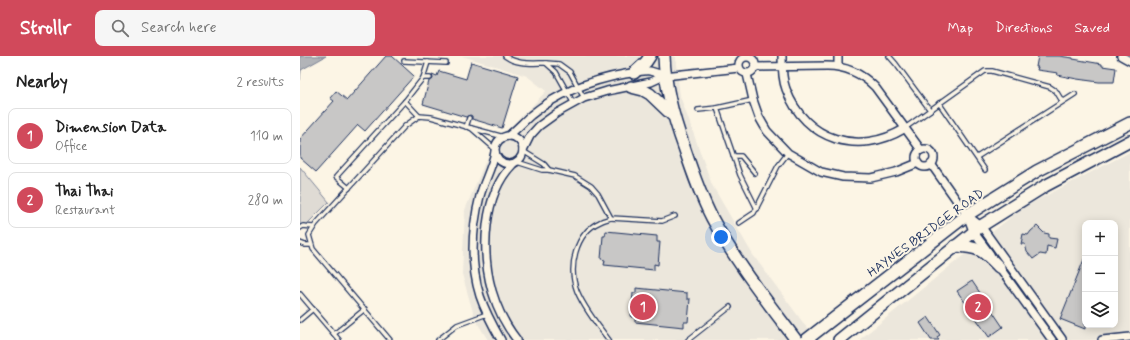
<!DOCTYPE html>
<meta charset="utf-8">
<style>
body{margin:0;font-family:Mynerve,sans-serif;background:#f6f6f6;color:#222}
.controls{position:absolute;right:12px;bottom:12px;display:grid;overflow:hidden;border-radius:8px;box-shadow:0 2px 10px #0003}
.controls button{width:36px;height:36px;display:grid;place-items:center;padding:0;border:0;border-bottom:1px solid #e0e0e0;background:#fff;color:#222;font:20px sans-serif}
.you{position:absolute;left:421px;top:181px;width:14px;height:14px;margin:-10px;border:3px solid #fff;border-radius:50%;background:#1a73e8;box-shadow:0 0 0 6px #1a73e833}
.badge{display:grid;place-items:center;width:26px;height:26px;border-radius:50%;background:#d1495b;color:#fff;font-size:13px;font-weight:700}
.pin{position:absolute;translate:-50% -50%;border:2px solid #fff;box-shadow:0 1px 4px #0006}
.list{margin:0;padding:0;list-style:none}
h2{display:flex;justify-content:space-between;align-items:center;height:52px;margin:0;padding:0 16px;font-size:17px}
h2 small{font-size:13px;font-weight:400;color:#767676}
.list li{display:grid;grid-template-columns:26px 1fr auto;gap:12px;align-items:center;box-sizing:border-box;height:56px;margin:0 8px 8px;padding:0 8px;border:1px solid #e0e0e0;border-radius:8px}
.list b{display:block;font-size:15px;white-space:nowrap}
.list p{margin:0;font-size:13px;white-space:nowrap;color:#767676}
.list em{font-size:13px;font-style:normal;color:#767676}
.icon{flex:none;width:22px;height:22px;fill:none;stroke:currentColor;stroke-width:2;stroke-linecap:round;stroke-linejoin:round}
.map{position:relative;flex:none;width:830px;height:284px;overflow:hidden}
header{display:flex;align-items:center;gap:24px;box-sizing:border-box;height:56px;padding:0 20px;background:#d1495b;color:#fff}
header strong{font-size:19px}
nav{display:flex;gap:22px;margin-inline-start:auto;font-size:14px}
.search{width:280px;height:36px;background:#f6f6f6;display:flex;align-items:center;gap:10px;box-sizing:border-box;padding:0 14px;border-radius:8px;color:#767676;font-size:15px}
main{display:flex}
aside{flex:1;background:#fff}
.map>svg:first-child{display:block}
.built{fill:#ece7dc;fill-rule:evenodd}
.green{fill:#dfdbd4;stroke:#7d8599}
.water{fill:#b2b4b8;stroke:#767f94}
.building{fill:#c8c7c6;stroke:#1b2f5e}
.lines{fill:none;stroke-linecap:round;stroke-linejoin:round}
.service-casing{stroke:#1b2f5e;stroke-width:6}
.minor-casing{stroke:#1b2f5e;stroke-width:10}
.secondary-casing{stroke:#1b2f5e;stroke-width:14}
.service{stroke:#fcf5e5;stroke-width:3.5}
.minor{stroke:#fcf5e5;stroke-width:7}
.secondary{stroke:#fcf5e5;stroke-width:11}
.labels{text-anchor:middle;stroke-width:4;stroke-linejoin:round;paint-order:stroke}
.street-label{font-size:13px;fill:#1b2f5e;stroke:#fcf5e5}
</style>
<header>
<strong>Strollr</strong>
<div class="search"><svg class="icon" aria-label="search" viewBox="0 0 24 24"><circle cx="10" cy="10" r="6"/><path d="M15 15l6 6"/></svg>Search here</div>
<nav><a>Map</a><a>Directions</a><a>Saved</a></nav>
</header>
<main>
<aside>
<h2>Nearby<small>2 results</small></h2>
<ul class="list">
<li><span class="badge">1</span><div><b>Dimension Data</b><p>Office</p></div><em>110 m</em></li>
<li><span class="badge">2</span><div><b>Thai Thai</b><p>Restaurant</p></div><em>280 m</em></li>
</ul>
</aside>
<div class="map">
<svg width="830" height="284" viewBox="0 0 830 284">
<rect width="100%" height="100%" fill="#fcf5e5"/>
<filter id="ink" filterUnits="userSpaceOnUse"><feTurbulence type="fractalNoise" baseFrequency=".025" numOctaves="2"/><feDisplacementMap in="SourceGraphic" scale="8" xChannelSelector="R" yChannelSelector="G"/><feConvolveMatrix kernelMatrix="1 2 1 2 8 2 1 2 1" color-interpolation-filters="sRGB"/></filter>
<g filter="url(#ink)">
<g class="built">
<path d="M 162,0 L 375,0 L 380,40 L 412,129 L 453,199 L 516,284 L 188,284 L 175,263 L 162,218 L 165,154 L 185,106 L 193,92 L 246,35 L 227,20 Z"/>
<path d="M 830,96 L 830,284 L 559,284 L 722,152 ZM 785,167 L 815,167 L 815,269 L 785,269 Z"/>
</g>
<path class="green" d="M 0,111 L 29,146 L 0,175 Z"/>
<path class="water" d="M 0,0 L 26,0 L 1,14 L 0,24 Z"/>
<g class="building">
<path d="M 86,0 L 92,0 L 114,20 L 65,75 L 58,69 L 16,116 L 0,102 L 0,83 L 34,45 L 30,42 L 36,35 L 47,44 Z"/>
<path d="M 738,0 L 759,0 L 773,2 L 773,3 L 802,8 L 802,10 L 816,12 L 814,26 L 799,26 L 777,23 L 757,19 L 758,17 L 737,14 L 738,11 L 736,11 Z"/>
<path d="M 171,6 L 218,20 L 202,72 L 172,63 L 172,60 L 170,59 L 166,61 L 123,48 L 129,25 L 133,23 L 132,18 L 137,20 L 139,15 L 166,23 Z"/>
<path d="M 737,170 L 744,177 L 749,178 L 749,182 L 757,183 L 755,192 L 747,190 L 746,199 L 740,198 L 733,203 L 727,196 L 725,188 L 721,188 L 723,178 L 728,179 L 731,175 Z"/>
<path d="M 306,175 L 357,180 L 357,186 L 360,186 L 358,209 L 354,208 L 354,214 L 304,209 L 305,204 L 301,203 L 303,180 L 305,180 Z"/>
<path d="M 785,201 L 785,273 L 760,263 Z"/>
<path d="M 672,225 L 703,271 L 689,281 L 657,235 Z"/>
<path d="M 336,232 L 387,237 L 387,243 L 390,243 L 388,266 L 384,266 L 384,271 L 335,266 L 335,261 L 331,261 L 333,237 L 336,237 Z"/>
<path d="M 628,261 L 640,279 L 637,281 L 639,284 L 631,284 L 620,267 Z"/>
</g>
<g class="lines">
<g class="service-casing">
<g id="service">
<path d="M 205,0 C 217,9 232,7 246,7"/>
<path d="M 448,0 L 448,1"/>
<path d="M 589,0 L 596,8 L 630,54"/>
<path d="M 104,5 L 146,7"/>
<path d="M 123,22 L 128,6"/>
<path d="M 105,45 L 119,60"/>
<path d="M 639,47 L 685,114"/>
<path d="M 274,48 L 256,16 L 246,7 L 259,8 L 270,16 L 284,42"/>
<path d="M 417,52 L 440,119 L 457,153"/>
<path d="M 398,54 L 417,52 L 453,44"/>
<path d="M 166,71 L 169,62"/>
<path d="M 605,72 L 685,15 L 692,15 L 750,31 L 756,35 L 762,45"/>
<path d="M 195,93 L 171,72 L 204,81"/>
<path d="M 223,95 L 244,108 L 249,114"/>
<path d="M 433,100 L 441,100 L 455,117"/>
<path d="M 677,101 L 775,38"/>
<path d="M 217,106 L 242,114 L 249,114 L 275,120 L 291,130 L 298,138 L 311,162 L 362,165 L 375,160"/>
<path d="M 49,132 L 36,121 L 105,45 L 123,22 L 130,22"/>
<path d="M 439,167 L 454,157 L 478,110 L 488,97"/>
<path d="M 0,172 L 3,170 L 13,171"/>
<path d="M 0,187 L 5,189 L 11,189"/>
<path d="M 0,238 L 39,284"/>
<path d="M 0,264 L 13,253"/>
<path d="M 34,278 L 65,253"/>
<path d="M 90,284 L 13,193 L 9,179 L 16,168 L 105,70 L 119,60 L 131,61 L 171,72"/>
<path d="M 138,284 L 157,269 L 187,258"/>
<path d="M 309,284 C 298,270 284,252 277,235 C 268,212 275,177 300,166 C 303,164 308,163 311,162"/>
<path d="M 388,284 L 430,251"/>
</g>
</g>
<g class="minor-casing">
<g id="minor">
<path d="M 482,0 C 482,11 482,23 486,33 C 505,85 559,100 604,73"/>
<path d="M 821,0 L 830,5"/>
<circle cx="447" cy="9" r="8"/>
<path d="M 538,10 L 538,0"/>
<path d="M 455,11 L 527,10 C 546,10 561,17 575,31 L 621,94"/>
<path d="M 447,18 L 453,44 L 459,61 L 467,75 L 488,97 L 521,116 L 543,121 L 571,122 L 596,116 L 618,107"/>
<path d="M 208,80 C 216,74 223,66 231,59 C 258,37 291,24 325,18 C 333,17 342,14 350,15 C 354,16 360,18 364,20"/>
<circle cx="209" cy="94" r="14"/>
<circle cx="625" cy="102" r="9"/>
<path d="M 223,94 L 230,80 L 239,70 L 257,57 L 284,42 L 307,35 L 351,26 L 364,20 L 439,12"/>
<path d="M 195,96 C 192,112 184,125 180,140 C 172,172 170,208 180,240 C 185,255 193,270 201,284"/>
<path d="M 213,108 C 183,138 181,196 192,235 C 197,252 206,270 217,284"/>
<path d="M 631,108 L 667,159 L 673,175 L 690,198"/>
<path d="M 668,160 L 681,170 L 762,283"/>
<path d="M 697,208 L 752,284"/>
<path d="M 802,284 L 830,281"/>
</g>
</g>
<g class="secondary-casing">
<g id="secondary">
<path d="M 364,0 C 365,32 373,61 384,91 C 392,115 400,139 412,162 C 435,205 466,244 496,284"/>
<path d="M 334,17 L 346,6 L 350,0"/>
<path d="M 331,31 L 343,34 L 350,38 L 372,59"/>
<path d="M 655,190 C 680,191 682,194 699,211"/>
<path d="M 506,284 L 667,159 L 737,115 L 830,67"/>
<path d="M 539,284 L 681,170 L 745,130 L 830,85"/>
</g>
</g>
<use href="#service" class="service"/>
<use href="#minor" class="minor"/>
<use href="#secondary" class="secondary"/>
</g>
</g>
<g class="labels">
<g class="street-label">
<text transform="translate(625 176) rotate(-36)" y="5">HAYNES BRIDGE ROAD</text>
</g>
</g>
</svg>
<div class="controls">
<button>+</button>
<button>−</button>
<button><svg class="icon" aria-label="layers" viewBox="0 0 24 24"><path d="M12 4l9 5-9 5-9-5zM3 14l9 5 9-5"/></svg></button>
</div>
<div class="you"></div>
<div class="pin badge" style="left:343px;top:251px">1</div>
<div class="pin badge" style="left:678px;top:251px">2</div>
</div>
</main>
